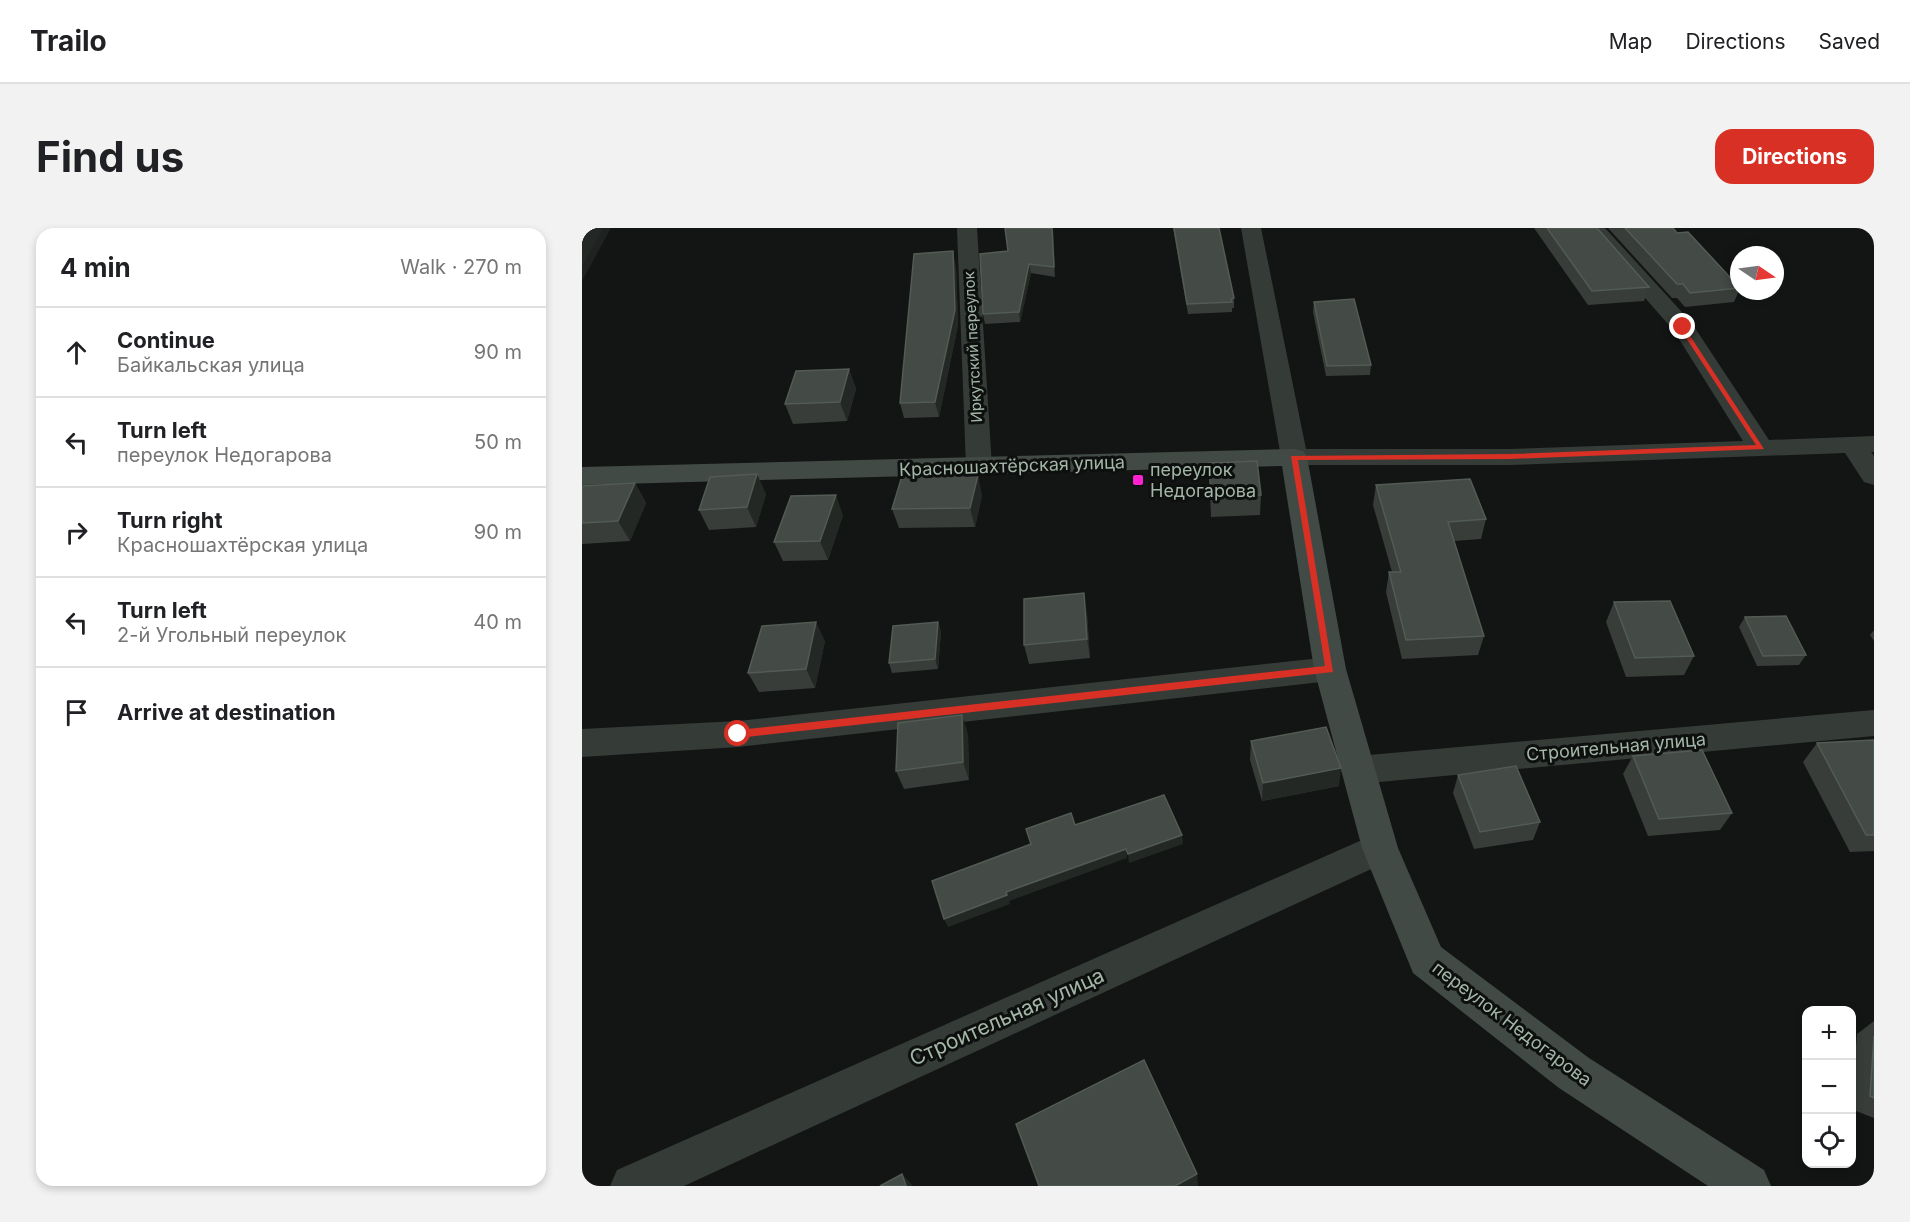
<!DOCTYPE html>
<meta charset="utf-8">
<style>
body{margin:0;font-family:Inter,sans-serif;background:#f2f2f2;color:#202124}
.controls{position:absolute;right:18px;bottom:18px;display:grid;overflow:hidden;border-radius:12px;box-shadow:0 3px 9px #0003}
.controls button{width:54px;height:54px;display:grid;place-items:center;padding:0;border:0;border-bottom:2px solid #e0e0e0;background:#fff;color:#202124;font:30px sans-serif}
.compass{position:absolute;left:1148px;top:18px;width:54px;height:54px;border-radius:50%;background:#fff;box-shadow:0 3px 9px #0003;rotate:103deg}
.stop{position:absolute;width:18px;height:18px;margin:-14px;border:4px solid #d93025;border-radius:50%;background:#fff}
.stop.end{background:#d93025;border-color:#fff;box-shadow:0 2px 6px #0008}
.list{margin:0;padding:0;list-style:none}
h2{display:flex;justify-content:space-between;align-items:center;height:78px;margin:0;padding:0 24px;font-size:26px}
h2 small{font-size:20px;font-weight:400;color:#757577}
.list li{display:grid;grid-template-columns:39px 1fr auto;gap:18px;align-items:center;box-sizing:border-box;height:90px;padding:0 24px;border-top:2px solid #e0e0e0}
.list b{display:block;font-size:22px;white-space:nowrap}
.list p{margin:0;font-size:20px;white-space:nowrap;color:#757577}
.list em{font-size:20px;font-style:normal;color:#757577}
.icon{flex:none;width:33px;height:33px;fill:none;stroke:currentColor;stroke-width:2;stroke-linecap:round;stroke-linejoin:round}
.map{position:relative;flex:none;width:1292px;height:958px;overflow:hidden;border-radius:18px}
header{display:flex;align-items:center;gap:36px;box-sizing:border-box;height:84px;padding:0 30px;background:#fff;border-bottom:2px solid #e0e0e0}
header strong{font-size:28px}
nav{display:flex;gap:33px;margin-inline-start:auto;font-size:21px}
.intro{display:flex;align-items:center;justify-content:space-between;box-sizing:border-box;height:144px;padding:0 36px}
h1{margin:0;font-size:42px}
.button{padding:15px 27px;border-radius:18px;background:#d93025;color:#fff;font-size:21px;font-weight:700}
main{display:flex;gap:36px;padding:0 36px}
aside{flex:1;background:#fff;border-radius:18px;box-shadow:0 3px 9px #0003}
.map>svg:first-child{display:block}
.built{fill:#1f2220}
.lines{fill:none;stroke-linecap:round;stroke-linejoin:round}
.street{fill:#353c38;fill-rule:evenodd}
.secondary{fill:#414a44;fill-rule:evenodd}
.wall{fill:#383d39}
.shaded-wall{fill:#242825}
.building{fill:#444a45;stroke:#525b54;stroke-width:1.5}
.route{fill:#d93025}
.poi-dot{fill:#ff20d1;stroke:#0e100f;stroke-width:2}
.labels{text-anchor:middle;stroke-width:6;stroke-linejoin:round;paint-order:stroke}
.far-street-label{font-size:15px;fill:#a3b6a7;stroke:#0e100f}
.street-label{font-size:18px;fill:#a3b6a7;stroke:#0e100f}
.poi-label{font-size:18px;fill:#a3b6a7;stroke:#0e100f;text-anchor:start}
.near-street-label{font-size:21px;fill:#a3b6a7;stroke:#0e100f}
</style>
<header>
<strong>Trailo</strong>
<nav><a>Map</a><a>Directions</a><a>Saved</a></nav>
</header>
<div class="intro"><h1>Find us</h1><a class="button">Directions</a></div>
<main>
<aside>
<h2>4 min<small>Walk · 270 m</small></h2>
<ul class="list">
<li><svg class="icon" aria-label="ahead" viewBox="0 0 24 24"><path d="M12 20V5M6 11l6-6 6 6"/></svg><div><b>Continue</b><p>Байкальская улица</p></div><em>90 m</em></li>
<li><svg class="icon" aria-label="left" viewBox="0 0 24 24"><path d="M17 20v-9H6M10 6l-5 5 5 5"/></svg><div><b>Turn left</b><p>переулок Недогарова</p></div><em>50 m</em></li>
<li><svg class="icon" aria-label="right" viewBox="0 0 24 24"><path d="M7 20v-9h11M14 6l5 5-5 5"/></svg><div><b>Turn right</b><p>Красношахтёрская улица</p></div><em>90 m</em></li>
<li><svg class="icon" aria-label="left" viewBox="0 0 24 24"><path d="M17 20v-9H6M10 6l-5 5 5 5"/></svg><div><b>Turn left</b><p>2-й Угольный переулок</p></div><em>40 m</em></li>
<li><svg class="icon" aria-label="arrive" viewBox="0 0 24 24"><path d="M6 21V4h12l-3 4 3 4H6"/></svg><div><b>Arrive at destination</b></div></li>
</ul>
</aside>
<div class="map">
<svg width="1292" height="958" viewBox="0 0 1292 958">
<rect width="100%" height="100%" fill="#131514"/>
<path class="built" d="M 0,0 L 29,0 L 0,53 Z"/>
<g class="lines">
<g class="street">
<path d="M 375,0 L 395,0 L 410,239 L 406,245 L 397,247 L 388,245 L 384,239 Z"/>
<path d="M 659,0 L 679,0 L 724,221 L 928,221 L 1161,213 L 1092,103 L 1002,0 L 1023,0 L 1109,94 L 1187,212 L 1292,208 L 1292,224 L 1289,224 L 1292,228 L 1292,257 L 1282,254 L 1263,225 L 928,237 L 712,237 L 703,235 L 699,229 Z"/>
<path d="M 748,429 L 759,432 L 764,441 L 759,450 L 748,453 L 156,519 L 0,529 L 0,501 L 156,493 Z"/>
<path d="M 1292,482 L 1292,508 L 776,556 L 764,552 L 759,542 L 764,532 L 776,528 Z"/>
<path d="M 798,604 L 811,609 L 816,620 L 811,631 L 102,958 L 28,958 L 35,942 Z"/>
</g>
<path class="secondary" d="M 712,221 L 721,223 L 725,229 L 764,441 L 816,620 L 859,719 L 1007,830 L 1182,942 L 1189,958 L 1126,958 L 977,860 L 831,745 L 780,620 L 732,441 L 700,238 L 0,257 L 0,239 Z"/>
</g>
<g class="wall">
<path d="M 423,0 L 471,0 L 473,49 L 449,45 L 438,94 L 403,96 L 401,86 L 426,23 Z"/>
<path d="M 591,0 L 637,0 L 652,70 L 652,80 L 650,80 L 650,84 L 606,86 Z"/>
<path d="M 952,0 L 1015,0 L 1067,59 L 1062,73 L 1006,77 Z"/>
<path d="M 1026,0 L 1091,0 L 1095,5 L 1157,59 L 1157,63 L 1152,74 L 1103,79 L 1095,70 L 1090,70 Z"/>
<path d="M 374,38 L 376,97 L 357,189 L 322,190 L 318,175 Z"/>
<path d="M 732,74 L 789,137 L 788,147 L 744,148 L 731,84 Z"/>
<path d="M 267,141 L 274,161 L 265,193 L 211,196 L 203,176 Z"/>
<path d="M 627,235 L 679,267 L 678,287 L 629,289 Z"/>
<path d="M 53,255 L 64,275 L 48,313 L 0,316 L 0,258 Z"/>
<path d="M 794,257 L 904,291 L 899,311 L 872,313 L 902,408 L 896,427 L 820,431 L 804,364 L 807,344 L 810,344 L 791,277 Z"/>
<path d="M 184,266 L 174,299 L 127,302 L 117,282 Z"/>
<path d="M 400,267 L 393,299 L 317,300 L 310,281 Z"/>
<path d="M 261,287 L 246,332 L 201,333 L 192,314 Z"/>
<path d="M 1032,374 L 1112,428 L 1102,447 L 1044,449 L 1024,394 Z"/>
<path d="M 505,385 L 508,430 L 447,436 L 442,417 Z"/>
<path d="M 1163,389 L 1224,427 L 1217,437 L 1175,438 L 1157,399 Z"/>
<path d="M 356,394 L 359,404 L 356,441 L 310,445 L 307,435 Z"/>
<path d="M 1292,402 L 1292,413 L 1288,407 Z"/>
<path d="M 243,413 L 233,460 L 177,464 L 166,445 Z"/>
<path d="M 386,506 L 387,552 L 322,561 L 314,543 Z"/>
<path d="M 1292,512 L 1292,623 L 1268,624 L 1221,534 L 1235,515 Z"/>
<path d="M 669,513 L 757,558 L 680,573 L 668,532 Z"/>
<path d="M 1051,528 L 1150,585 L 1138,602 L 1066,608 L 1041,546 Z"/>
<path d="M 876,547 L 958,594 L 951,612 L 892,621 L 871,565 Z"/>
<path d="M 1292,793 L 1292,890 L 1269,881 L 1275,806 Z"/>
</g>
<g class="shaded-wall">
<path d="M 0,0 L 18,0 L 20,2 L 0,39 Z"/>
<path d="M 470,0 L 471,0 L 473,49 L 472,39 Z"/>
<path d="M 371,23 L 374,38 L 376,97 L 357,189 L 353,174 Z"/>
<path d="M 447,36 L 449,45 L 438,94 L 437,84 Z"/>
<path d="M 267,141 L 274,161 L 265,193 L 258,174 Z"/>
<path d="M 175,246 L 184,266 L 174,299 L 165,279 Z"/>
<path d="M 396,247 L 400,267 L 393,299 L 388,280 Z"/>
<path d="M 53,255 L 64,275 L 48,313 L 36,293 Z"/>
<path d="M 254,267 L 261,287 L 246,332 L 238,313 Z"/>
<path d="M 502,365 L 505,385 L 508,430 L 505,411 Z"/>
<path d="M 234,394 L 243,413 L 233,460 L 224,441 Z"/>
<path d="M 356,394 L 359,404 L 356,441 L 353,431 Z"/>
<path d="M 380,487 L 386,506 L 387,552 L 381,534 Z"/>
<path d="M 759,540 L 757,558 L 680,573 L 681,555 Z"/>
<path d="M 600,607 L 601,616 L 547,635 L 546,626 Z"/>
<path d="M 544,621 L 545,630 L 427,673 L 428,676 L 366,699 L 362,691 L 424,664 Z"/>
<path d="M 320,946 L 331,958 L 324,958 Z"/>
<path d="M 615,946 L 616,958 L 593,958 Z"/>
</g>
<g class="building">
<path d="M 423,0 L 470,0 L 472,39 L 447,36 L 437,84 L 401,86 L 398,26 L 426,23 Z"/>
<path d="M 592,0 L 637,0 L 652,70 L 649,71 L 650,74 L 605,76 Z"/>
<path d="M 965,0 L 1015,0 L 1067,59 L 1010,63 Z"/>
<path d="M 1043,0 L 1091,0 L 1095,5 L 1106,4 L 1157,59 L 1157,60 L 1108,65 L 1101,56 L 1095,56 Z"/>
<path d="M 371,23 L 373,82 L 353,174 L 318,175 L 332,26 Z"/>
<path d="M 772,71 L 789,137 L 745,138 L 732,74 Z"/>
<path d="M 267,141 L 258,174 L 203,176 L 214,143 Z"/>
<path d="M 675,233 L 679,267 L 629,269 L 627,235 Z"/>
<path d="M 175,246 L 165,279 L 117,282 L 128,249 Z"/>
<path d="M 396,247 L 388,280 L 310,281 L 320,248 Z"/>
<path d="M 888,251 L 904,291 L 866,294 L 902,408 L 824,412 L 807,344 L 819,344 L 794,257 Z"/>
<path d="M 53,255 L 36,293 L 0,295 L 0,258 Z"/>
<path d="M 254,267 L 238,313 L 192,314 L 209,268 Z"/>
<path d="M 502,365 L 505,411 L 442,417 L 442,371 Z"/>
<path d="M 1088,373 L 1112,428 L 1053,430 L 1032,374 Z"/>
<path d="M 1204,388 L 1224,427 L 1181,428 L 1163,389 Z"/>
<path d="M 234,394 L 224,441 L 166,445 L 180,398 Z"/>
<path d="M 356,394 L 353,431 L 307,435 L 311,398 Z"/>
<path d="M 380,487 L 381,534 L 314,543 L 316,495 Z"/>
<path d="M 744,499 L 759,540 L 681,555 L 669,513 Z"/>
<path d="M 1292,512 L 1292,607 L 1284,607 L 1235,515 Z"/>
<path d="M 1120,522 L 1150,585 L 1077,591 L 1051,528 Z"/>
<path d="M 934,538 L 958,594 L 898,604 L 876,547 Z"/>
<path d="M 582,567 L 600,607 L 546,626 L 544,621 L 424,664 L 425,667 L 362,691 L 350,653 L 449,616 L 444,601 L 489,585 L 493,597 Z"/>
<path d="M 1292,808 L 1292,870 L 1288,868 Z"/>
<path d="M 562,832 L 615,946 L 593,958 L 457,958 L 434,896 Z"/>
<path d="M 320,946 L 324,958 L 298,958 Z"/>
</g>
<path class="route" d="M 1101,97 L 1182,221 L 928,231 L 716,232 L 751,444 L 156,510 L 151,506 L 156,502 L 743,438 L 709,228 L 928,226 L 1174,217 L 1097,99 Z"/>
<rect class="poi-dot" x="550" y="246" width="12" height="12" rx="3"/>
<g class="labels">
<g class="far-street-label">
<text transform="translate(391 119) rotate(-93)" y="5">Иркутский переулок</text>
</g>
<g class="street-label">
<text transform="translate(430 238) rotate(-2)" y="6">Красношахтёрская улица</text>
<text transform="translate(1034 519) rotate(-5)" y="6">Строительная улица</text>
<text transform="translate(930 796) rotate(37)" y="6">переулок Недогарова</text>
</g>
<g class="poi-label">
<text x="568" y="248">переулок<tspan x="568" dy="21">Недогарова</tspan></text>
</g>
<g class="near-street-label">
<text transform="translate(425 789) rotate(-24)" y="7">Строительная улица</text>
</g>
</g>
</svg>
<div class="controls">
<button>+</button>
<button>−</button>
<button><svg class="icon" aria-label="locate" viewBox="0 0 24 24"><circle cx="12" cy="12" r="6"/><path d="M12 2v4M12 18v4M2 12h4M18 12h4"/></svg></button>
</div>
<svg class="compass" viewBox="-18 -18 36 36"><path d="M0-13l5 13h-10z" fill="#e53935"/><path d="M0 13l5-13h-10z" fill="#757577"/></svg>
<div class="stop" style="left:156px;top:506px"></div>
<div class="stop end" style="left:1101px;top:99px"></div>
</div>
</main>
